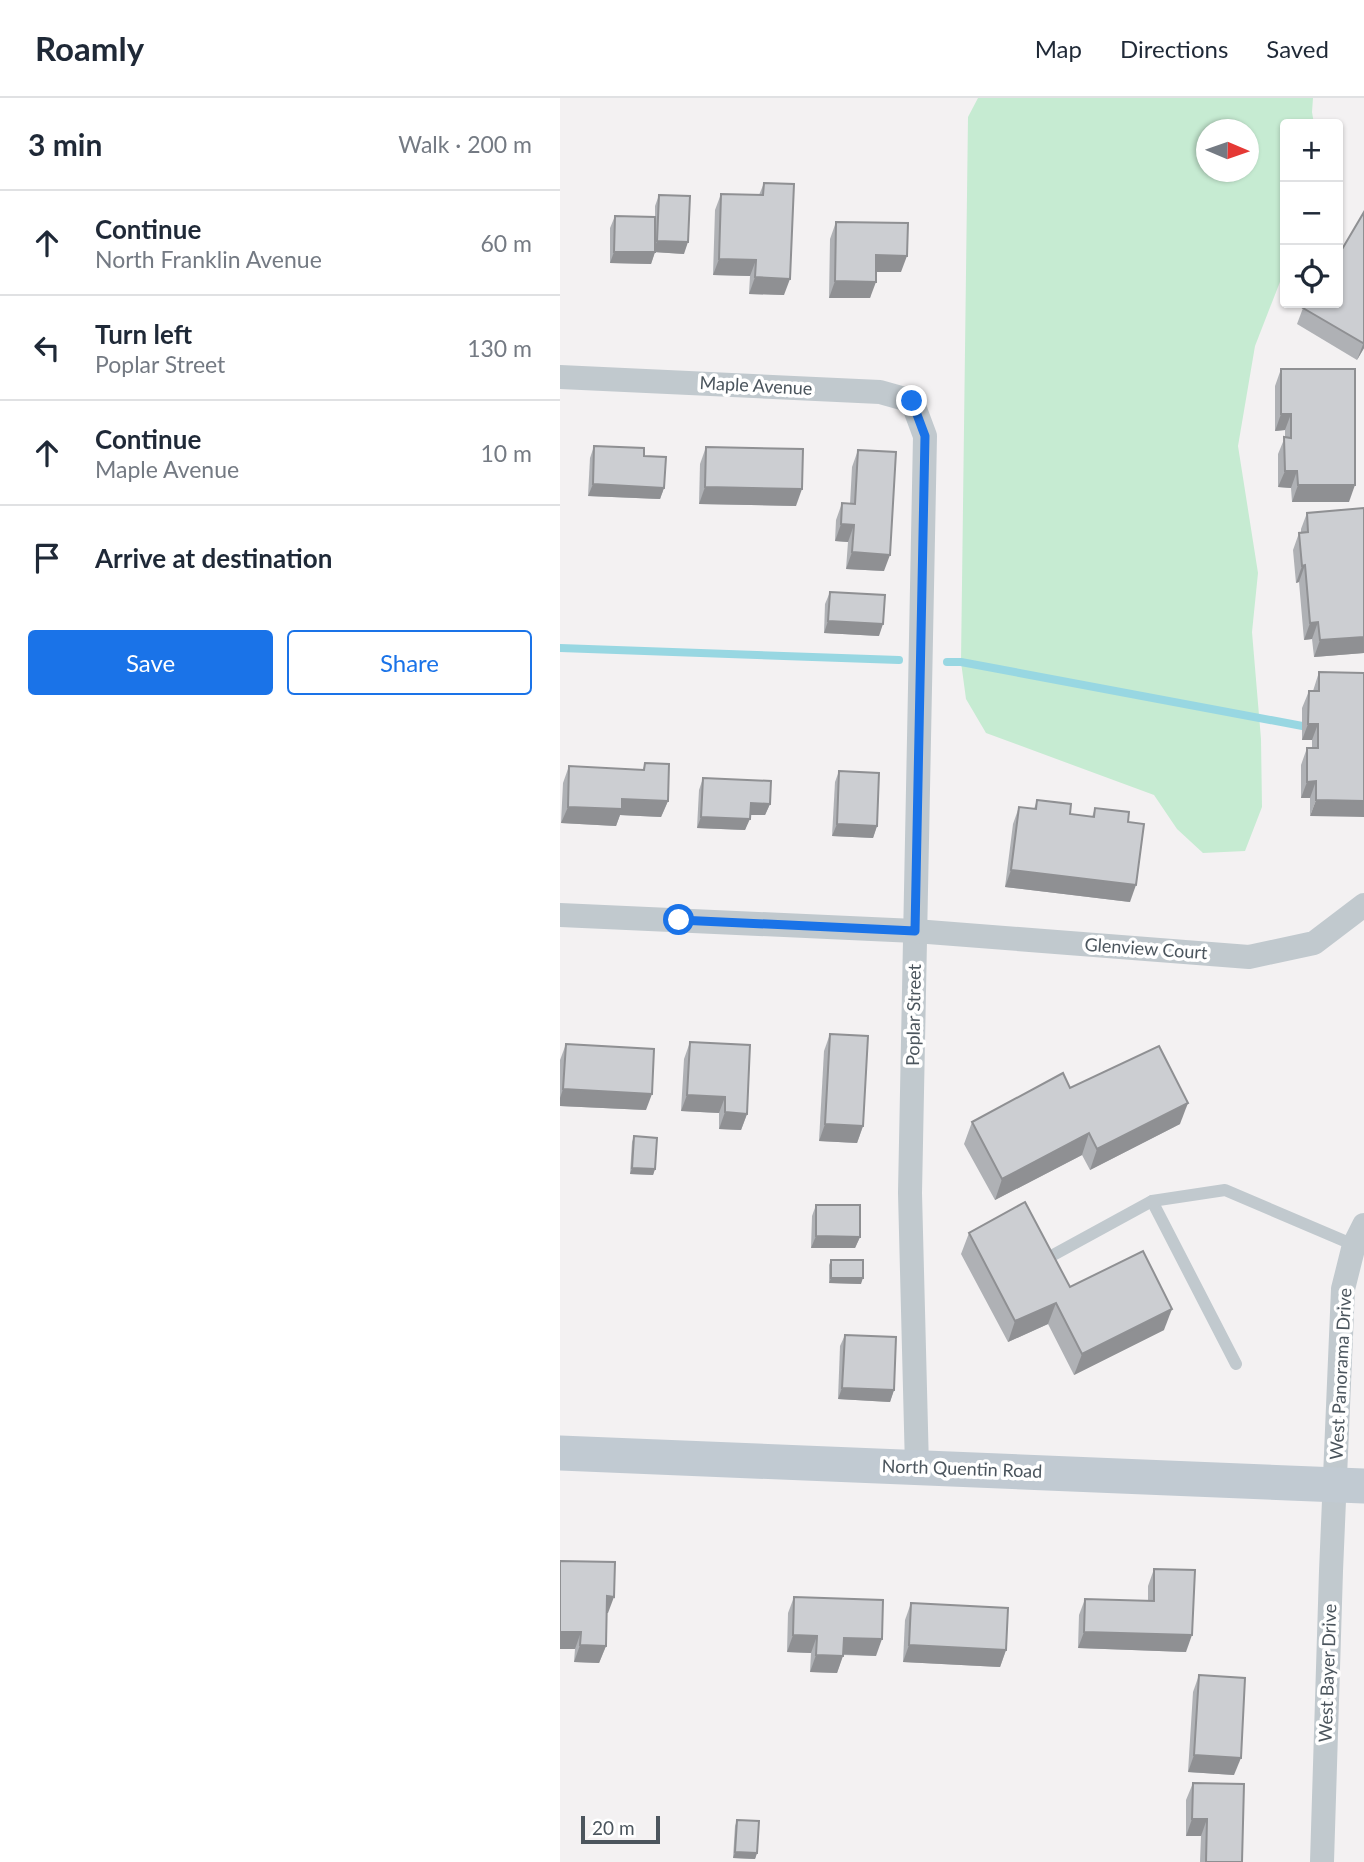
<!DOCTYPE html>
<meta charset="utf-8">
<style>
body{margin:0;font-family:Lato,sans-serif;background:#f6f6f7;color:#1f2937}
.controls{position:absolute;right:21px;top:21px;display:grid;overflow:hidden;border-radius:7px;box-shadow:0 2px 5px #0004}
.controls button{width:63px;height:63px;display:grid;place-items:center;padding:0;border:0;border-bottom:2px solid #e0e1e3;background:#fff;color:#1f2937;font:35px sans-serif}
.compass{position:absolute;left:636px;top:21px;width:63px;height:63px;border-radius:50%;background:#fff;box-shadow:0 2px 5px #0004;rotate:92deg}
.scale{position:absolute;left:21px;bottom:18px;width:79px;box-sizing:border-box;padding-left:7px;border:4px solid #4b555d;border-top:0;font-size:19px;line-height:24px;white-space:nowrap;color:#4b555d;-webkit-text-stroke:5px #fff;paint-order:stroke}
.stop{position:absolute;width:21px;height:21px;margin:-16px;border:5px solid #1a73e8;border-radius:50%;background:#fff}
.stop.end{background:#1a73e8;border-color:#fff;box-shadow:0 2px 7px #0008}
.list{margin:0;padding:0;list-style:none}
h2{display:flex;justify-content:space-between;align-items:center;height:91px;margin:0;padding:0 28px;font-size:30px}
h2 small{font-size:23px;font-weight:400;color:#747a83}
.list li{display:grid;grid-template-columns:46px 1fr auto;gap:21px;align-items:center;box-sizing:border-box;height:105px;padding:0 28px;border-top:2px solid #e0e1e3}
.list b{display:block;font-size:26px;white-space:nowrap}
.list p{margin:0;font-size:23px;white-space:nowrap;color:#747a83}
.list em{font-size:23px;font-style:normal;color:#747a83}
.actions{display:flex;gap:14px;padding:21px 28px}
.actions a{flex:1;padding:16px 0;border:2px solid #1a73e8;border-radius:7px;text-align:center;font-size:24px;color:#1a73e8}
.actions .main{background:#1a73e8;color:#fff}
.icon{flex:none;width:38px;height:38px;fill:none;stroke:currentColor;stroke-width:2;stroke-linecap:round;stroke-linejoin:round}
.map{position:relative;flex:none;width:804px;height:1764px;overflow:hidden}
header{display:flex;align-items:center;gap:42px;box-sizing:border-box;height:98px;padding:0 35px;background:#fff;border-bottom:2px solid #e0e1e3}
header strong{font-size:33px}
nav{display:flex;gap:38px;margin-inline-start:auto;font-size:24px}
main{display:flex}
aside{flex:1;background:#fff}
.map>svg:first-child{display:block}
.green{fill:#c6ebd2;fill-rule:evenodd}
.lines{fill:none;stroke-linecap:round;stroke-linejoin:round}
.stream{stroke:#98d7e2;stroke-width:8}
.lane{stroke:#c1c9ce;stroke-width:12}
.street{stroke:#c1c9ce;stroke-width:24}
.secondary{stroke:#c1cad2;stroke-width:35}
.wall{fill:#afb1b5}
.shaded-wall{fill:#8f9093}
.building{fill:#ccced2;stroke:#8f9093;stroke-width:2}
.route{stroke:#1a73e8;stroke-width:9}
.labels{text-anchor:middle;stroke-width:7;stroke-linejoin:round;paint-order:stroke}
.street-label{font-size:18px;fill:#4b555d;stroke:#fff}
</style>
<header>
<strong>Roamly</strong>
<nav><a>Map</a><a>Directions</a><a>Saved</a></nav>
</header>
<main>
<aside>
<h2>3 min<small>Walk · 200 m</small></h2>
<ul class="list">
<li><svg class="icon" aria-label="ahead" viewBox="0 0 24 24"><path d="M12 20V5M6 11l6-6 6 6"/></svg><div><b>Continue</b><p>North Franklin Avenue</p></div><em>60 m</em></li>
<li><svg class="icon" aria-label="left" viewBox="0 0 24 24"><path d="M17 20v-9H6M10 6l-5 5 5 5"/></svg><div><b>Turn left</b><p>Poplar Street</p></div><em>130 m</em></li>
<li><svg class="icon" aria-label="ahead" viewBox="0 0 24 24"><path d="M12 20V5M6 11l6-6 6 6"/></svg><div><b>Continue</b><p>Maple Avenue</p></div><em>10 m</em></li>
<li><svg class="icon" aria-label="arrive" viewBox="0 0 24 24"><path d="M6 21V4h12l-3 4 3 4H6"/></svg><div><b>Arrive at destination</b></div></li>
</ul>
<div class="actions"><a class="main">Save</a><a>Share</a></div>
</aside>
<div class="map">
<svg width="804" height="1764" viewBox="0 0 804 1764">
<rect width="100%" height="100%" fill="#f3f1f2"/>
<path class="green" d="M 418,0 L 753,0 L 752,14 L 754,26 L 725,26 L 725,171 L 695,248 L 678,348 L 698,475 L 692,534 L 701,641 L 702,709 L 685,753 L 643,755 L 617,731 L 594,697 L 426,635 L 406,601 L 401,564 L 408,19 ZM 646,32 L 688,32 L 688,74 L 646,74 Z"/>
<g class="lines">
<g class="stream">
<path d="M 0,550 L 339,562"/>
<path d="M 387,564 L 401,564 L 753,630"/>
</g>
<g class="lane">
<path d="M 592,1103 L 676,1266"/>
<path d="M 495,1156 L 592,1103 L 665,1092 L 794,1147"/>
</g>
<g class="street">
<path d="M 0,279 L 320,294 L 352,303 L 365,338 L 350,1095 L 357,1369"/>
<path d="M 0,817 L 355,833 L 689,859 L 754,845 L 804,807"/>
<path d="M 762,1764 L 771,1473 L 783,1191 L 794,1147 L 804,1127"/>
</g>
<path class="secondary" d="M 0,1355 L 804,1388"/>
</g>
<g class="wall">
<path d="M 204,85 L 224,197 L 189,196 L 190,178 L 153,177 L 155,112 L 161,96 L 199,97 Z"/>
<path d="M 99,97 L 124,156 L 95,154 L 91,166 L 50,165 L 50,130 L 55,118 L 95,119 L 95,108 Z"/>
<path d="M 804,114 L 804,250 L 797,262 L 737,226 L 743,210 L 778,205 Z"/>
<path d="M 276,124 L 341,174 L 316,174 L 310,200 L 269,200 L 270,141 Z"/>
<path d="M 721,271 L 789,404 L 732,404 L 731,390 L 718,389 L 718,356 L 725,339 L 725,332 L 715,333 L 715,288 Z"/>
<path d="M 34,348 L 84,358 L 104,390 L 100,401 L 28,398 L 30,360 Z"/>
<path d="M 146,349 L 236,408 L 139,406 L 140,366 Z"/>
<path d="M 298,352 L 324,473 L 286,471 L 288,444 L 275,443 L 276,422 L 282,405 L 290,406 L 292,369 Z"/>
<path d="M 747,415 L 804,555 L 754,559 L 752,541 L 744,542 L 739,484 L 736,485 L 733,452 L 739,435 L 741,435 L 741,431 Z"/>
<path d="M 270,494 L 319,538 L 264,535 L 265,506 Z"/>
<path d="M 759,574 L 804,575 L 750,718 L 750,700 L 741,700 L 741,667 L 747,650 L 752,650 L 752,642 L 742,642 L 742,610 L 749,593 L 753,593 Z"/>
<path d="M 85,665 L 108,703 L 101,719 L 60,717 L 56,728 L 1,725 L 3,685 L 9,668 L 83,672 Z"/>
<path d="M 279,673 L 317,728 L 313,740 L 272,738 L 275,684 Z"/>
<path d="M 143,680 L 210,706 L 205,717 L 190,717 L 185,732 L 137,730 L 139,692 Z"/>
<path d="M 477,702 L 510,716 L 532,719 L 535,710 L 568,724 L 570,804 L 445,789 L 453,726 L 459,709 L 474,711 Z"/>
<path d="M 270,936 L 303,1028 L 297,1045 L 259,1043 L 264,953 Z"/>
<path d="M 130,944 L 187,1016 L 181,1032 L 159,1031 L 159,1015 L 121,1013 L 124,961 Z"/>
<path d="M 6,946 L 86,1012 L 0,1008 L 0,962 Z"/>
<path d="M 510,990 L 620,1026 L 530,1072 L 522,1057 L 435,1102 L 404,1046 L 412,1024 Z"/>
<path d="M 74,1038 L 95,1071 L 93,1077 L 70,1076 L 72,1044 Z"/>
<path d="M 256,1107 L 300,1139 L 295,1150 L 251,1150 L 252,1118 Z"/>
<path d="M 409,1135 L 510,1189 L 604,1232 L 514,1277 L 488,1226 L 448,1244 L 401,1156 Z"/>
<path d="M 271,1162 L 301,1186 L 269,1185 L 269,1167 Z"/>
<path d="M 285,1237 L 334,1292 L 330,1304 L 278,1301 L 280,1248 Z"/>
<path d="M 0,1463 L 48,1515 L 46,1515 L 46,1548 L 39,1565 L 14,1564 L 15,1551 Z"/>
<path d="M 594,1471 L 626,1554 L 518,1550 L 519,1517 L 525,1501 L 588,1503 L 588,1488 Z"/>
<path d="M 234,1499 L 316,1558 L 283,1557 L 277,1575 L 250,1574 L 251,1555 L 227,1554 L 228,1515 Z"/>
<path d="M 351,1505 L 446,1552 L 440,1569 L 343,1564 L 345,1522 Z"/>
<path d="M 639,1577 L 674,1677 L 628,1674 L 633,1594 Z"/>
<path d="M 633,1685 L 682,1764 L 640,1764 L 641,1738 L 626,1738 L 626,1702 Z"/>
<path d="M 177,1722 L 197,1755 L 195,1761 L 173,1760 L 175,1728 Z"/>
</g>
<g class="shaded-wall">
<path d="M 97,143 L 128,144 L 124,156 L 93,154 Z"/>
<path d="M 54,154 L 95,154 L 91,166 L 50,165 Z"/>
<path d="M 316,157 L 347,158 L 341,174 L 310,174 Z"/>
<path d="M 159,161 L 196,162 L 190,178 L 153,177 Z"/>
<path d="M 195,179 L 230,181 L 224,197 L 189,196 Z"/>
<path d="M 275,183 L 316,184 L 310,200 L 269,200 Z"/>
<path d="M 804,244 L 804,250 L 797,262 Z"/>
<path d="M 721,316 L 731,316 L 725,332 L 715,333 Z"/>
<path d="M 725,373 L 737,373 L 731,390 L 718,389 Z"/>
<path d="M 33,386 L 104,390 L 100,401 L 28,398 Z"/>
<path d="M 738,387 L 795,387 L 789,404 L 732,404 Z"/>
<path d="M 145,389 L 242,391 L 236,408 L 139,406 Z"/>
<path d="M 281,426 L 294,427 L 288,444 L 275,443 Z"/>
<path d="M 292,454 L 330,457 L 324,473 L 286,471 Z"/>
<path d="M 745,467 L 739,484 L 736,485 L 742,468 Z"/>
<path d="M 268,523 L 323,526 L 319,538 L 264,535 Z"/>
<path d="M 758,524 L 752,541 L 744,542 L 750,525 Z"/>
<path d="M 804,539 L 804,555 L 754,559 L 760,542 Z"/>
<path d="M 748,626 L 758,626 L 752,642 L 742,642 Z"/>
<path d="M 756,683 L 750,700 L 741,700 L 747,684 Z"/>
<path d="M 62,701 L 108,703 L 101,719 L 60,717 L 56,728 L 1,725 L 8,709 Z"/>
<path d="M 756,702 L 804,703 L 804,719 L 750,718 Z"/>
<path d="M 191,705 L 210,706 L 205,717 L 186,717 Z"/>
<path d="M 141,719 L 190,721 L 185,732 L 137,730 Z"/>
<path d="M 277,726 L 317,728 L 313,740 L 272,738 Z"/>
<path d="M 451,772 L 576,787 L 570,804 L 445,789 Z"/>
<path d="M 3,991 L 92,996 L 86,1012 L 0,1008 L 0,1000 Z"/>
<path d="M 127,997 L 165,999 L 159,1015 L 121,1013 Z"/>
<path d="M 628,1005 L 620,1026 L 530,1072 L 537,1051 Z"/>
<path d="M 165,1014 L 187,1016 L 181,1032 L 159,1031 Z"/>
<path d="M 265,1026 L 303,1028 L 297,1045 L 259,1043 Z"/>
<path d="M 529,1035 L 522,1057 L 435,1102 L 442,1081 Z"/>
<path d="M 72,1070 L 95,1071 L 93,1077 L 70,1076 Z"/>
<path d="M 256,1138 L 300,1139 L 295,1150 L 251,1150 Z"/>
<path d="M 271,1180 L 303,1180 L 301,1186 L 269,1185 Z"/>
<path d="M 496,1205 L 488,1226 L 448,1244 L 455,1223 Z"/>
<path d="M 612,1211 L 604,1232 L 514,1277 L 522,1256 Z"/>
<path d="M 282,1290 L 334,1292 L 330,1304 L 278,1301 Z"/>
<path d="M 47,1498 L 54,1499 L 48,1515 L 41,1515 Z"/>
<path d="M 0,1534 L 21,1534 L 15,1551 L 0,1551 Z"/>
<path d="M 524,1534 L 632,1537 L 626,1554 L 518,1550 Z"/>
<path d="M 233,1537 L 257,1538 L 251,1555 L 227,1554 Z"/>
<path d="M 284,1540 L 322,1541 L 316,1558 L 278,1556 Z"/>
<path d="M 20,1547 L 46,1548 L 39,1565 L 14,1564 Z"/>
<path d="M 349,1547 L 446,1552 L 440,1569 L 343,1564 Z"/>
<path d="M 256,1557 L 283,1558 L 277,1575 L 250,1574 Z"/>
<path d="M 634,1657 L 681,1660 L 674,1677 L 628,1674 Z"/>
<path d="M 632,1721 L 647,1721 L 641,1738 L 626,1738 Z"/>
<path d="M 175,1754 L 197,1755 L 195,1761 L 173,1760 Z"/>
</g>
<g class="building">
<path d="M 204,85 L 234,86 L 230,181 L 195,179 L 196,162 L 159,161 L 161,96 L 203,97 Z"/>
<path d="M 99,97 L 130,98 L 128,144 L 97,143 Z"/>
<path d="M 804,114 L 804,244 L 803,245 L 743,210 L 746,205 L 778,205 L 778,158 Z"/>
<path d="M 55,118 L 95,119 L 95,154 L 54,154 Z"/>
<path d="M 276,124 L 348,125 L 347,158 L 316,157 L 316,184 L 275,183 Z"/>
<path d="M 721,271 L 795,271 L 795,387 L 738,387 L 737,373 L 725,373 L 724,339 L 731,340 L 731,316 L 721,316 Z"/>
<path d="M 34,348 L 84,350 L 84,358 L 106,359 L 104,390 L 33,386 Z"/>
<path d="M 146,349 L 243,351 L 242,391 L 145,389 Z"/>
<path d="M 298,352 L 336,354 L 330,457 L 292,454 L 294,427 L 281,426 L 282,405 L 295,406 Z"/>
<path d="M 804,410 L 804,539 L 760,542 L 758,524 L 750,525 L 745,467 L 742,468 L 739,435 L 748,434 L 747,415 Z"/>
<path d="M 270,494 L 325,497 L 323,526 L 268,523 Z"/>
<path d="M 759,574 L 804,575 L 804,703 L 756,702 L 756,683 L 747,684 L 747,650 L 758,650 L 758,626 L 748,626 L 749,593 L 759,593 Z"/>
<path d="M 85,665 L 109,666 L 108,703 L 62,701 L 62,711 L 8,709 L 9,668 L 84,672 Z"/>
<path d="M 279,673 L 319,675 L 317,728 L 277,726 Z"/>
<path d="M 143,680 L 211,683 L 210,706 L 191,705 L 190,721 L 141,719 Z"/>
<path d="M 477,702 L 511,706 L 510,716 L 534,719 L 535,710 L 569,714 L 568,724 L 584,726 L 576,787 L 451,772 L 459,709 L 476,711 Z"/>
<path d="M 270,936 L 308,938 L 303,1028 L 265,1026 Z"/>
<path d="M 130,944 L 190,947 L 187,1016 L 165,1014 L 165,999 L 127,997 Z"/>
<path d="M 6,946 L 94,951 L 92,996 L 3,991 Z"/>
<path d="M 599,948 L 628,1005 L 537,1051 L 529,1035 L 442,1081 L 412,1024 L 503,975 L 510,990 Z"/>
<path d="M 74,1038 L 97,1040 L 95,1071 L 72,1070 Z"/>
<path d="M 465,1104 L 510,1189 L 583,1153 L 612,1211 L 522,1256 L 496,1205 L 455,1223 L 409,1135 Z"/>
<path d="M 256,1107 L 300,1107 L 300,1139 L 256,1138 Z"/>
<rect x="271" y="1162" width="32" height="18"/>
<path d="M 285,1237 L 336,1239 L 334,1292 L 282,1290 Z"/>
<path d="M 0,1463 L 55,1464 L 54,1499 L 47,1498 L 46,1548 L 20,1547 L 21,1534 L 0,1534 Z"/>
<path d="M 594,1471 L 635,1472 L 632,1537 L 524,1534 L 525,1501 L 594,1503 Z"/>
<path d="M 234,1499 L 323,1502 L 322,1541 L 284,1540 L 283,1558 L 256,1557 L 257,1538 L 233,1537 Z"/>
<path d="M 351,1505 L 448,1510 L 446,1552 L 349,1547 Z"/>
<path d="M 639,1577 L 685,1580 L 681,1660 L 634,1657 Z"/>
<path d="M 633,1685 L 684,1686 L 682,1764 L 646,1764 L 647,1721 L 632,1721 Z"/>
<path d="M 177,1722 L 199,1723 L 197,1755 L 175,1754 Z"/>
</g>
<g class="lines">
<path class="route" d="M 119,822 L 355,833 L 365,338 L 352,303"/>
</g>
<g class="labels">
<g class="street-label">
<text transform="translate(196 288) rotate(3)" y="6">Maple Avenue</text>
<text transform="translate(586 851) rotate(4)" y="6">Glenview Court</text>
<text transform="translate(354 917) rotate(-89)" y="6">Poplar Street</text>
<text transform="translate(781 1276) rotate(-87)" y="6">West Panorama Drive</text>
<text transform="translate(402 1371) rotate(2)" y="6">North Quentin Road</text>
<text transform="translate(768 1575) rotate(-88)" y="6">West Bayer Drive</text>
</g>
</g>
</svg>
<div class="controls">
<button>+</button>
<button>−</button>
<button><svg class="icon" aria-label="locate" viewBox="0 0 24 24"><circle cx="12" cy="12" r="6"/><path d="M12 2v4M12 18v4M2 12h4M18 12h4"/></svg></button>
</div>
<svg class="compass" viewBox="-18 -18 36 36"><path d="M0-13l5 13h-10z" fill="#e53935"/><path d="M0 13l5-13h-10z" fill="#747a83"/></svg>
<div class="scale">20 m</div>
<div class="stop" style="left:119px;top:822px"></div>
<div class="stop end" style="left:352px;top:303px"></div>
</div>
</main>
